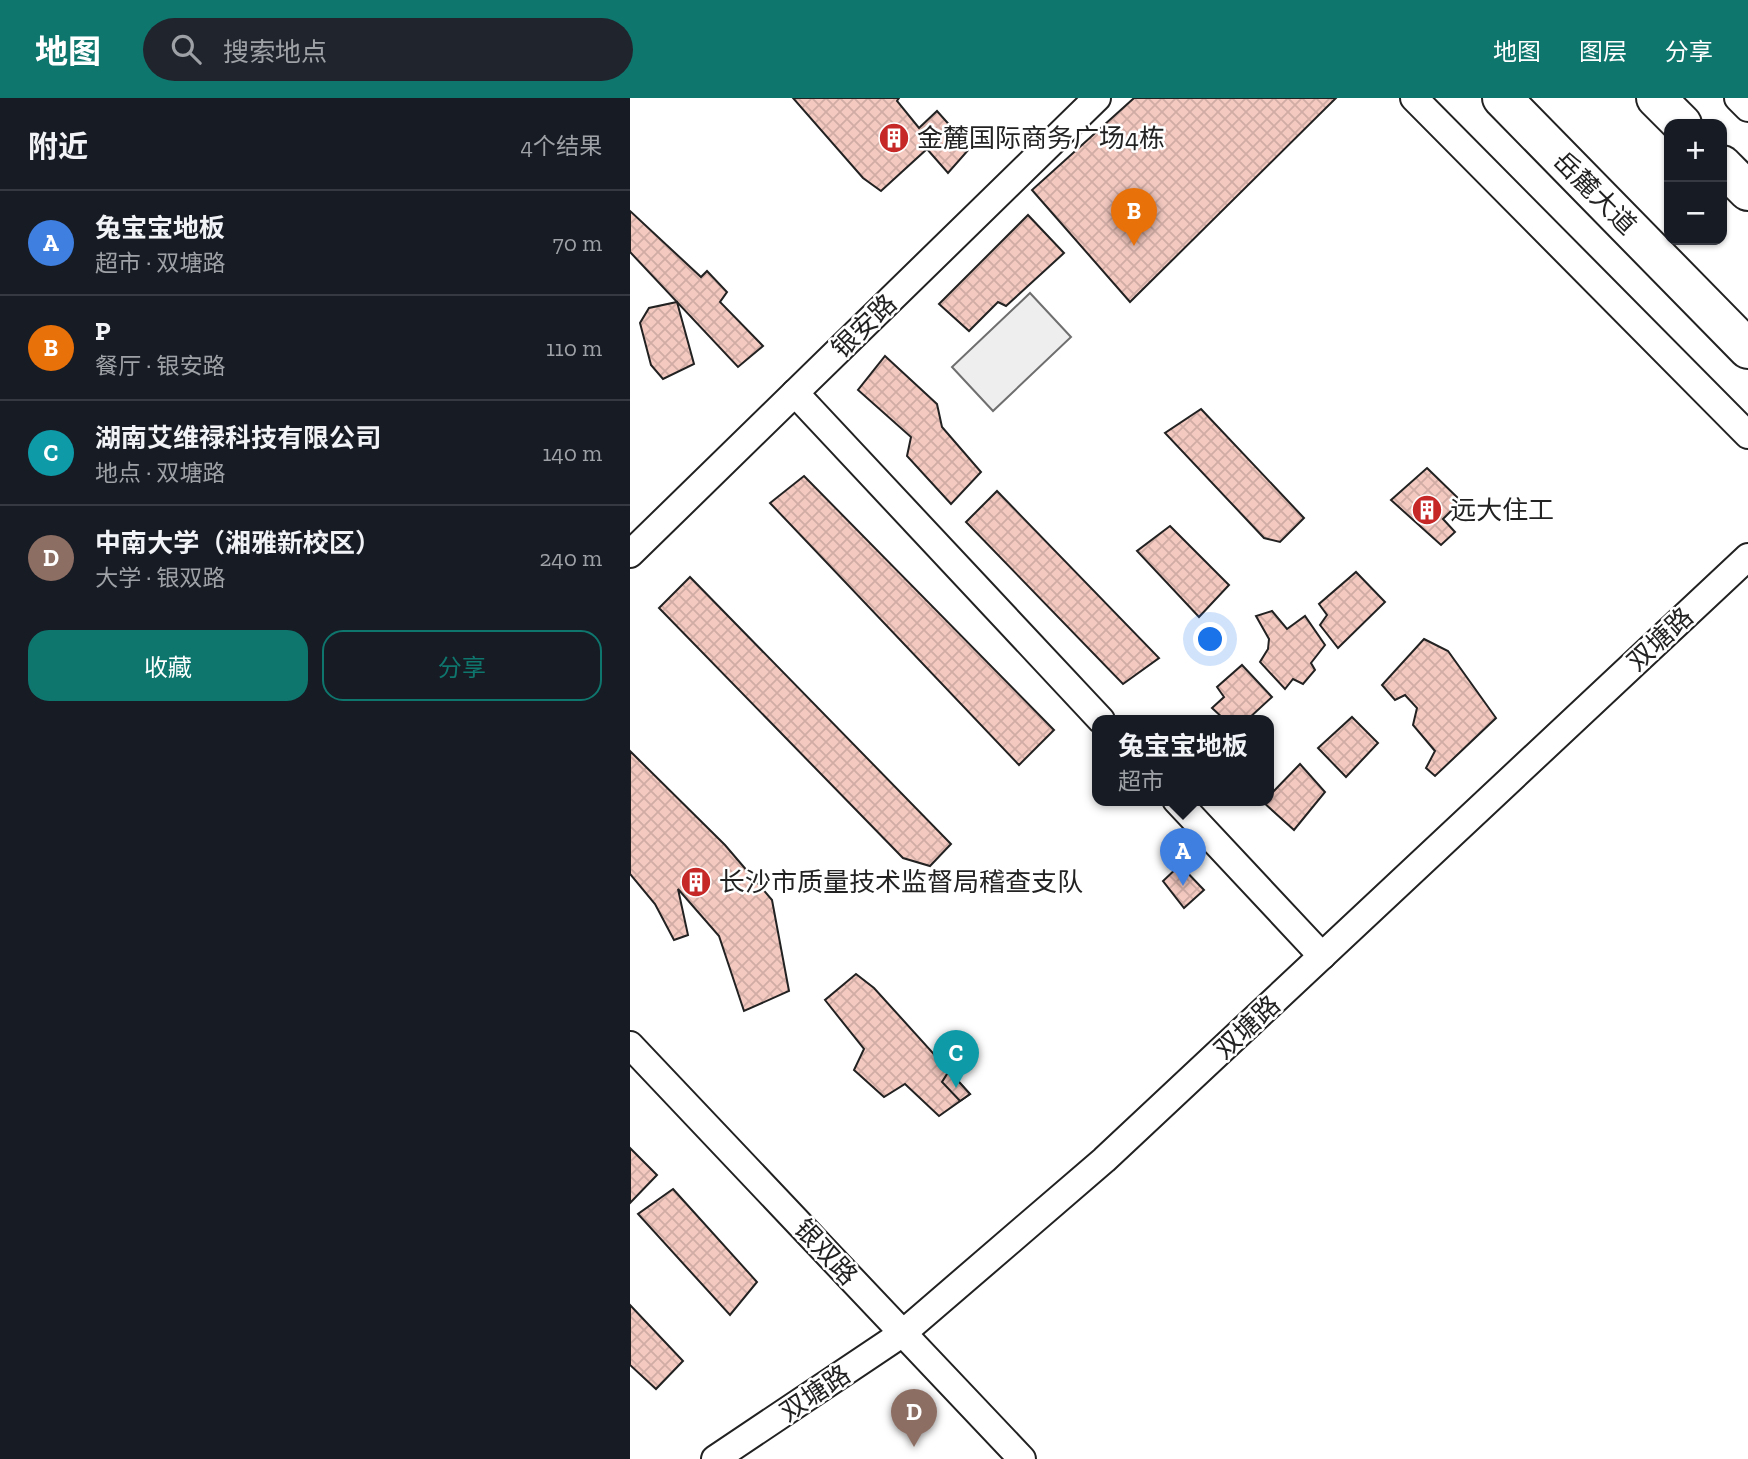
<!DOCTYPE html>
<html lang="zh">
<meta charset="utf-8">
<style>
body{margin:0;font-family:"Zilla Slab","Noto Sans SC",serif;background:#20242c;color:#f1f3f6}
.controls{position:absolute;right:21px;top:21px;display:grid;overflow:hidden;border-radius:14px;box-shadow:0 2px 5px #0004}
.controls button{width:63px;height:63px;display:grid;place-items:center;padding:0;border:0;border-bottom:2px solid #363941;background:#171b24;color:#f1f3f6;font:35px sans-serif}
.you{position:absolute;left:581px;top:542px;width:24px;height:24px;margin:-18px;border:5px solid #fff;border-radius:50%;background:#1a73e8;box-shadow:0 0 0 10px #1a73e833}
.badge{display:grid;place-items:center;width:46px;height:46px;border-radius:50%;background:#0f766e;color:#fff;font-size:23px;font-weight:700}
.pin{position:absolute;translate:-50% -58px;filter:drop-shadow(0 2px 4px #0008)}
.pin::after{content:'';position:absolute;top:37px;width:24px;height:21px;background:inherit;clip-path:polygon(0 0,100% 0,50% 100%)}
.popup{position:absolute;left:462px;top:617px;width:182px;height:91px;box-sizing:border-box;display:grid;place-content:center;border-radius:14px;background:#171b24;filter:drop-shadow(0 2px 5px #0005);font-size:23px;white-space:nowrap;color:#9ea1a6}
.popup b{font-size:26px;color:#f1f3f6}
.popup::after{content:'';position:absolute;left:50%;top:100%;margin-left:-14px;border:14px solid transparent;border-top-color:#171b24}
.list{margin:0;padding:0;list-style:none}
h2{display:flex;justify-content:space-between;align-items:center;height:91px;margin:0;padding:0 28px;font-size:30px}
h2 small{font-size:23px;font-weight:400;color:#9ea1a6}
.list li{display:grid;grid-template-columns:46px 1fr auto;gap:21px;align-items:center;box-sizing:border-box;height:105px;padding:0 28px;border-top:2px solid #363941}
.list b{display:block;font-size:26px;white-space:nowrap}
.list p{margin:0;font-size:23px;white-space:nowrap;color:#9ea1a6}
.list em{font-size:23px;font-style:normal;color:#9ea1a6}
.actions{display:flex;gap:14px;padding:21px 28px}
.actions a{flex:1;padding:16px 0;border:2px solid #0f766e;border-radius:21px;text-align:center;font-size:24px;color:#0f766e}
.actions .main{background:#0f766e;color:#fff}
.icon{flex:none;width:38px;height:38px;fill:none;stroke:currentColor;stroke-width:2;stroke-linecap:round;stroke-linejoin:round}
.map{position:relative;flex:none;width:1118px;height:1361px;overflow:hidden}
header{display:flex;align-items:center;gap:42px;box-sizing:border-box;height:98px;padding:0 35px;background:#0f766e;color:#fff}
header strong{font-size:33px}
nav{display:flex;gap:38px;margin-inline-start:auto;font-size:24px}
.search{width:490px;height:63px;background:#20242c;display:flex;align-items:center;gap:18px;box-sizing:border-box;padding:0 24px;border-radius:38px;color:#9ea1a6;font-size:26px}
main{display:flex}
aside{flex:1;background:#171b24}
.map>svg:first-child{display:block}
.grass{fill:#eee;stroke:#6f6f6f;stroke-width:2}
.building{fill:url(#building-cross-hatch);stroke:#222;stroke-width:2}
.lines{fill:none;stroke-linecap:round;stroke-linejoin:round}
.minor-casing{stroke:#222;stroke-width:30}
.highway-casing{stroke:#222;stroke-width:42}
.minor{stroke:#fff;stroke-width:26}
.highway{stroke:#fff;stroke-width:38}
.labels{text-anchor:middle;stroke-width:5;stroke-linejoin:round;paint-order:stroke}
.poi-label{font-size:26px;fill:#222;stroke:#fff;text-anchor:start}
.street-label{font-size:26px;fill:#222;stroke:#fff}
</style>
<header>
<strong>地图</strong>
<div class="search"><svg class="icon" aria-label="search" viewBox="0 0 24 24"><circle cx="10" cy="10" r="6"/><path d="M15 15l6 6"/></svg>搜索地点</div>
<nav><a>地图</a><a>图层</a><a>分享</a></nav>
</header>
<main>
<aside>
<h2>附近<small>4个结果</small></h2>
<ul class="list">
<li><span class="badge" style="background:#3f7fe0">A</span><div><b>兔宝宝地板</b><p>超市 · 双塘路</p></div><em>70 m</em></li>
<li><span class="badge" style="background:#e8710a">B</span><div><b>P</b><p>餐厅 · 银安路</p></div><em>110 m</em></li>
<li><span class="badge" style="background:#0f9aa8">C</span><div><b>湖南艾维禄科技有限公司</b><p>地点 · 双塘路</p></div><em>140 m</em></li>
<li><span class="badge" style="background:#8d6e63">D</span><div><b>中南大学（湘雅新校区）</b><p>大学 · 银双路</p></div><em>240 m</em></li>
</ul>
<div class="actions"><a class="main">收藏</a><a>分享</a></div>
</aside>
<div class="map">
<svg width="1118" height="1361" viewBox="0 0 1118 1361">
<defs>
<pattern id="building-cross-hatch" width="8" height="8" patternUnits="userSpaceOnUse" patternTransform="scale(1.75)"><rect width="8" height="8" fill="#f3c9c0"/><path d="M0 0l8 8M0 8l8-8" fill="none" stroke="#d0aca5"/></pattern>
</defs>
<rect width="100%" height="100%" fill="#fff"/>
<path class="grass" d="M 400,195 L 441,239 L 363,313 L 322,269 Z"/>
<g class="building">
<path d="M 163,0 L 269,0 L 267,3 L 289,30 L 307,13 L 340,50 L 318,75 L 297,51 L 251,93 L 233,80 Z"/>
<path d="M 504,0 L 706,0 L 500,204 L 402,92 Z"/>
<path d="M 0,113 L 71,179 L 77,173 L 97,194 L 90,204 L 133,248 L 108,269 L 0,154 Z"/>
<path d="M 398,117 L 434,155 L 376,208 L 368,204 L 339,233 L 309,206 Z"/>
<path d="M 47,204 L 64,266 L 33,281 L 21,267 L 10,225 L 19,210 Z"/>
<path d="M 255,258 L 307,306 L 312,329 L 351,374 L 321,406 L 277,358 L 281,339 L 228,292 Z"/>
<path d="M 571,311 L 674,420 L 650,444 L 634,440 L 535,335 Z"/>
<path d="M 797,370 L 831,403 L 813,421 L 825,434 L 811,447 L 761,402 Z"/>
<path d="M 174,378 L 424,632 L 389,667 L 140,405 Z"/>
<path d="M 367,393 L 529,560 L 493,586 L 336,424 Z"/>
<path d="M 540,428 L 599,487 L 569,519 L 507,453 Z"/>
<path d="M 726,474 L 755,504 L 708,550 L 690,527 L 697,517 L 689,506 Z"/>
<path d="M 60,479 L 321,746 L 300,768 L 273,760 L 29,510 Z"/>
<path d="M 642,513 L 657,531 L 675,518 L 695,547 L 681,565 L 685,572 L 673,586 L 663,581 L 655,591 L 630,564 L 638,551 L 639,541 L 626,518 Z"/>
<path d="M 794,541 L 818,553 L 866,620 L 805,678 L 796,670 L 805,653 L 783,627 L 787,610 L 775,597 L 765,602 L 752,587 Z"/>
<path d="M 612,567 L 642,599 L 617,622 L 595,622 L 582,610 L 594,599 L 587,589 Z"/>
<path d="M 722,619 L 748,645 L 716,679 L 688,650 Z"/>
<path d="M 0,653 L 95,747 L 142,802 L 159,893 L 114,913 L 89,838 L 48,791 L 58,837 L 44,842 L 25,806 L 0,776 Z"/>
<path d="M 670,666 L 695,694 L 664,732 L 633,704 L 639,702 L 639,698 Z"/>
<path d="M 550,767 L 574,792 L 554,810 L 533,783 Z"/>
<path d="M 226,876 L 244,890 L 340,996 L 309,1018 L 275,986 L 254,999 L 224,972 L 234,951 L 195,902 Z"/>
<path d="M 319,973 L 340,996 L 330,1003 L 312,984 Z"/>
<path d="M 0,1050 L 27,1077 L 0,1105 Z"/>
<path d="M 43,1091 L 127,1184 L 100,1217 L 8,1116 Z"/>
<path d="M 0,1207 L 53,1263 L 26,1291 L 0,1267 Z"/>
</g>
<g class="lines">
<g class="minor-casing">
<g id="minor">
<path d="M 784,0 L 1118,337"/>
<path d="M 1108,0 L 1118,10"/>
<path d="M 165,295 L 471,622"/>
<path d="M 0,456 L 467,0"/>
<path d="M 546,702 L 692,858"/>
<path d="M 0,947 L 392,1361"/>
<path d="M 85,1361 L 273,1235 L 474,1062 L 1118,459"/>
</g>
</g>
<g class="highway-casing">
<g id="highway">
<path d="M 872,0 L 1118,251"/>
<path d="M 1026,0 L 1052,26"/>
<path d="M 1092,67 L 1118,93"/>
</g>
</g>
<use href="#minor" class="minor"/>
<use href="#highway" class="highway"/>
</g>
<defs>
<g id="building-disc" transform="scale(1.575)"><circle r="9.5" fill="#c62828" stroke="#fff"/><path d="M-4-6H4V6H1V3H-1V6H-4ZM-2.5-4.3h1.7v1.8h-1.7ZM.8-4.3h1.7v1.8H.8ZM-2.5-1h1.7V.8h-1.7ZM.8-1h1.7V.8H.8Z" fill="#fff"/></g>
</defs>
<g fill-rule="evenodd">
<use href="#building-disc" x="264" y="40"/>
<use href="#building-disc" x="797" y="412"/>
<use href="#building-disc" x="66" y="784"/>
</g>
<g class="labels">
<g class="poi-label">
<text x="287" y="49">金麓国际商务广场4栋</text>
<text x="820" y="421">远大住工</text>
<text x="89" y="793">长沙市质量技术监督局稽查支队</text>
</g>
<g class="street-label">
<text transform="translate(965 95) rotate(45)" y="9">岳麓大道</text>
<text transform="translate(234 228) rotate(-44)" y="9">银安路</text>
<text transform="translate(1030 541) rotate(-43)" y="9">双塘路</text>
<text transform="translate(617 929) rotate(-43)" y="9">双塘路</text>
<text transform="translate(196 1154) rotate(47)" y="9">银双路</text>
<text transform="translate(185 1295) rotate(-34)" y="9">双塘路</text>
</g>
</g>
</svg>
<div class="controls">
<button>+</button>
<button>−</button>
</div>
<div class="you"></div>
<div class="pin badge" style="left:553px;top:788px;background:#3f7fe0">A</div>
<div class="popup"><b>兔宝宝地板</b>超市</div>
<div class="pin badge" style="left:504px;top:148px;background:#e8710a">B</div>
<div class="pin badge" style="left:326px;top:990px;background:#0f9aa8">C</div>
<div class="pin badge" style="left:284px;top:1349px;background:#8d6e63">D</div>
</div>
</main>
